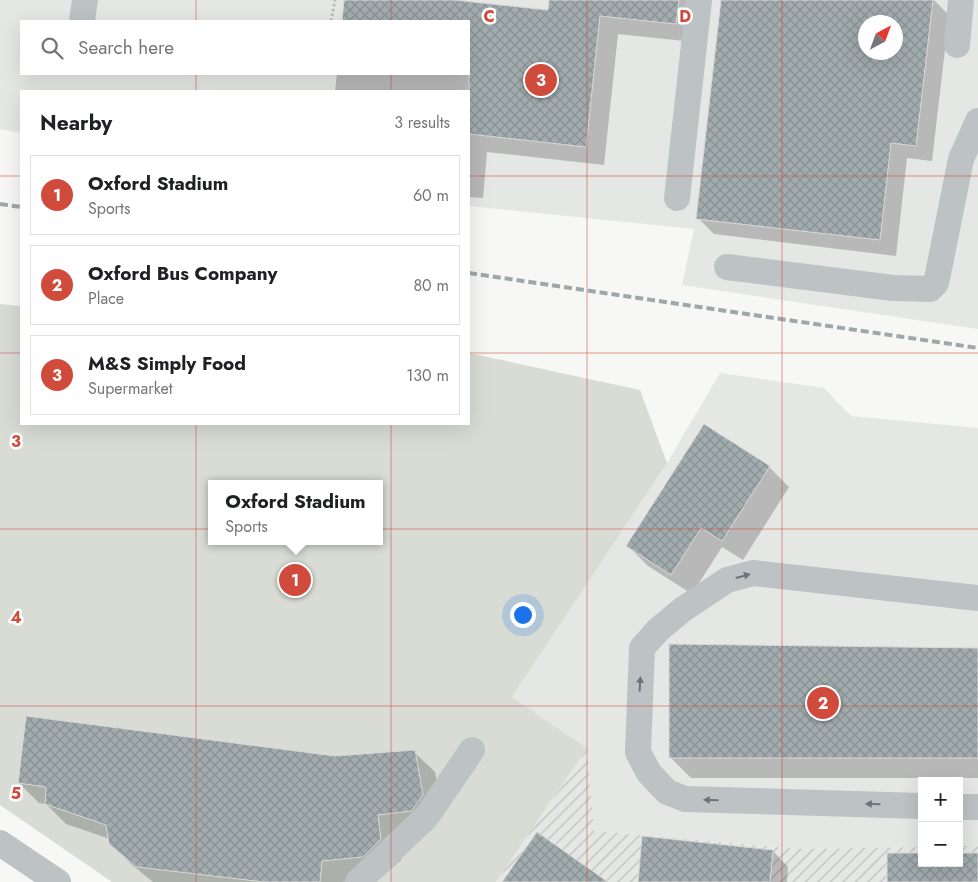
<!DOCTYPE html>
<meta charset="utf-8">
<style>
body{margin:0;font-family:Jost,sans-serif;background:#f2f2f2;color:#202124}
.controls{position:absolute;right:15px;bottom:15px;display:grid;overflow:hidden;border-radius:0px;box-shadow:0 5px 20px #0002}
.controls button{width:45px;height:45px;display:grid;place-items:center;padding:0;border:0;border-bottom:1px solid #e0e0e0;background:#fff;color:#202124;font:25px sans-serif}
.compass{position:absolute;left:858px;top:15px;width:45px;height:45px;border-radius:50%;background:#fff;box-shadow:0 5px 20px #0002;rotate:41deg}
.you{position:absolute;left:522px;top:614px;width:18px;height:18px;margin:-12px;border:4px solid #fff;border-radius:50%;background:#1a73e8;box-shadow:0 0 0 8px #1a73e833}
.badge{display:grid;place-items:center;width:32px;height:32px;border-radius:50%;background:#d04b3c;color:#fff;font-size:16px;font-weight:700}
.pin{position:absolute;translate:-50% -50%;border:2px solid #fff;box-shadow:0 1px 5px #0006}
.popup{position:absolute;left:208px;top:480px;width:175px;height:65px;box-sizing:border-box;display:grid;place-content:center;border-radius:0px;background:#fff;filter:drop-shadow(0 1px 4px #0005);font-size:16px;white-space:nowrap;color:#757577}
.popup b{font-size:19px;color:#202124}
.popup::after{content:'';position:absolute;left:50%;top:100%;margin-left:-10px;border:10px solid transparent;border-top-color:#fff}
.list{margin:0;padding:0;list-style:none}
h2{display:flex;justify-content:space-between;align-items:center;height:65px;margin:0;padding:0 20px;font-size:21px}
h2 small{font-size:16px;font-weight:400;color:#757577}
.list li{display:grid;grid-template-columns:32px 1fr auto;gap:15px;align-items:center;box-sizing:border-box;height:80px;margin:0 10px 10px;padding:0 10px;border:1px solid #e0e0e0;border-radius:0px}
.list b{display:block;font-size:19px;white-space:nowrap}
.list p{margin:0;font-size:16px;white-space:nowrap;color:#757577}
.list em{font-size:16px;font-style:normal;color:#757577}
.icon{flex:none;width:28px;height:28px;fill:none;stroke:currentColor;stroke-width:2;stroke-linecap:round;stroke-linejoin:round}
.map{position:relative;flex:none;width:978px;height:882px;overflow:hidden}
.search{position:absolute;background:#fff;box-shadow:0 5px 20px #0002;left:20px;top:20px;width:450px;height:55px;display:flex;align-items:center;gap:12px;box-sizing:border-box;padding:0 18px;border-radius:0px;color:#757577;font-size:19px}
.panel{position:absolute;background:#fff;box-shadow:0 5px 20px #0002;left:20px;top:90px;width:450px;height:335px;border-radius:0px}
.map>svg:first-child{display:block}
.built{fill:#e5e7e5;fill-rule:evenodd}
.industrial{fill:url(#industrial-furrows)}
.pitch{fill:#d8dcd5;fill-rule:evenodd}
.shadow{fill:#0003;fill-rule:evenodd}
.building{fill:url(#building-cross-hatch);stroke:#d9d9d7;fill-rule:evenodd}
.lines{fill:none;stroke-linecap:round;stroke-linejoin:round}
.path{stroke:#b7bbbc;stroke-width:3;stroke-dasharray:2.5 2.5;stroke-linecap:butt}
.minor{stroke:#bdc2c4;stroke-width:26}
.rail{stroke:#9fa7aa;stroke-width:4;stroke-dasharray:8 4;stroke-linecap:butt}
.oneway{fill:#66767c}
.grid{fill:none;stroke:#d04b3c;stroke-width:1;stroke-opacity:0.55}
.grid-label{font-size:16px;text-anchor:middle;font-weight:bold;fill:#d04b3c;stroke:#fff;stroke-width:5;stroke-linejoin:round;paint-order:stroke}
</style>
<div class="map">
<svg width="978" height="882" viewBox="0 0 978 882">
<defs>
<pattern id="industrial-furrows" width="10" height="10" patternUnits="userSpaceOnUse" patternTransform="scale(1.25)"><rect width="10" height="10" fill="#e5e7e5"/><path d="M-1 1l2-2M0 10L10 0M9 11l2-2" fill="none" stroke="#bdc0bf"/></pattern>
<pattern id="building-cross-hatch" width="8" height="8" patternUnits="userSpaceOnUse" patternTransform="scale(1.25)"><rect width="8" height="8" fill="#a2acaf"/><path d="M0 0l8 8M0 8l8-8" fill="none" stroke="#889193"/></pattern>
</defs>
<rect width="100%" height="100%" fill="#f7f7f5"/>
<g class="built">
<path d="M 0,0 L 978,0 L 978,329 L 682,285 L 694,229 L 469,206 L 469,91 L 21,91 L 21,133 L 0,129 ZM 21,21 L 469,21 L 469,74 L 21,74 ZM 866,22 L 896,22 L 896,52 L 866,52 Z"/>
<path d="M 720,373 L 824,388 L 851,416 L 978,428 L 978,846 L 959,846 L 959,781 L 922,781 L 922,847 L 799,849 L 594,831 L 587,748 L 512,697 L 667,463 Z"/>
</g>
<path class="industrial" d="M 587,748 L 594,831 L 799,849 L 922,847 L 922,863 L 959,863 L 959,846 L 978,846 L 978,882 L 496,882 Z"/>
<path class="pitch" d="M 0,304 L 21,306 L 21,424 L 469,424 L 469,353 L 640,390 L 667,463 L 512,697 L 587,748 L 496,882 L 112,882 L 0,805 ZM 211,484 L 379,484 L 379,541 L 211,541 Z"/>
<g class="shadow">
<path d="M 345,0 L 443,0 L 549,12 L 550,0 L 699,0 L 694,42 L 618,34 L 604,165 L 487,152 L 483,198 L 469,197 L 469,91 L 335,91 L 337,74 L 469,74 L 469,21 L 343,21 Z"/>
<path d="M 723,0 L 934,0 L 949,15 L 932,161 L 907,158 L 896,256 L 714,234 L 698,218 ZM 866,22 L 896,22 L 896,52 L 866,52 Z"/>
<path d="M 769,467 L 789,487 L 743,560 L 722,547 L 692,594 L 648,566 L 628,546 Z"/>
<path d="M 978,650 L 978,778 L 691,778 L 670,757 Z"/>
<path d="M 414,752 L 435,772 L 443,815 L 431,831 L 398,835 L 401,860 L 383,876 L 342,882 L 153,882 L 131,864 L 110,843 L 110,839 L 66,824 L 46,804 L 39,803 L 19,783 Z"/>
<path d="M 773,851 L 788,867 L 787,882 L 642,882 Z"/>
</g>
<g class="building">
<path d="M 344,0 L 455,0 L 548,10 L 549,0 L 679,0 L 676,24 L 600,16 L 586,147 L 469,134 L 469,21 L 342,21 Z"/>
<path d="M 721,0 L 933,0 L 916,146 L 891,143 L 880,240 L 696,219 ZM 866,22 L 896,22 L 896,52 L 866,52 Z"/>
<path d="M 704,424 L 770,466 L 722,541 L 701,528 L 671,575 L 626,546 Z"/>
<path d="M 669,644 L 978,648 L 978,758 L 669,758 Z"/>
<path d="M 26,716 L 335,756 L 415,750 L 423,795 L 411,811 L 378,815 L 381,839 L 363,857 L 322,861 L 320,882 L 264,882 L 137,867 L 109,844 L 106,825 L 45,804 L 46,787 L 18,783 Z"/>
<path d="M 537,832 L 608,882 L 502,882 Z"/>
<path d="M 642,836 L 773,850 L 770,882 L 638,882 Z"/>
<path d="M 887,853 L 922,853 L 922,863 L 959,863 L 959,853 L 978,853 L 978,882 L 887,882 Z"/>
</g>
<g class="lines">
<path class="path" d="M 331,21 L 335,0"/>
<g class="minor">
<path d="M 82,21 L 85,0"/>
<path d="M 957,45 L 961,0"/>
<path d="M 677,198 L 699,0"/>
<path d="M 727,267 L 893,288 L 930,289 L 936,283 L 938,274 L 961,159 L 978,121"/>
<path d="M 922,806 L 685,799 L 667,792 L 649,773 L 638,752 L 642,648 L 658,630 L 682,610 L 727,580 L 753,573 L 978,598"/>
<path d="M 959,807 L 978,807"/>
<path d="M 0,843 L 58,882"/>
<path d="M 358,882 L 427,816 L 472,750"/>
</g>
<g class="rail">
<path d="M 0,204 L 21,207"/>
<path d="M 469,273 L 978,348"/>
</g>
</g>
<defs><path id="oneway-solid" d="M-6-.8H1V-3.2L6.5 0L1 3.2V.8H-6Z" transform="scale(1.25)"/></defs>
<g class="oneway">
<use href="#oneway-solid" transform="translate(743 576) rotate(-15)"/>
<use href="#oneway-solid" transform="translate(640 684) rotate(-87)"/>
<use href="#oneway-solid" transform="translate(711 800) rotate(-178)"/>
<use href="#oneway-solid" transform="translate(873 804) rotate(-178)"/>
</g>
<path class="grid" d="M 196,0 L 196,21M 391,0 L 391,21M 587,0 L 587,882M 782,0 L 782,882M 196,74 L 196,91M 391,74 L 391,91M 0,176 L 21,176M 469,176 L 978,176M 0,353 L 21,353M 469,353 L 978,353M 196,424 L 196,882M 391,424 L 391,882M 0,529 L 978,529M 0,706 L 978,706"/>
<g class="grid-label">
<text x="489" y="22">C</text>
<text x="685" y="22">D</text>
<text x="16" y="447">3</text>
<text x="16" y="623">4</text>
<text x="16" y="799">5</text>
</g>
</svg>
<div class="controls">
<button>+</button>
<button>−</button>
</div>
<svg class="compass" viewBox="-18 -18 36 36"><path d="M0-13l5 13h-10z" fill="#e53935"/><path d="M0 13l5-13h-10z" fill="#757577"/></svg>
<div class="you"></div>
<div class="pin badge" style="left:295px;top:580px">1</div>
<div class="popup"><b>Oxford Stadium</b>Sports</div>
<div class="pin badge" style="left:823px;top:703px">2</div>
<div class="pin badge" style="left:541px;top:80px">3</div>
<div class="search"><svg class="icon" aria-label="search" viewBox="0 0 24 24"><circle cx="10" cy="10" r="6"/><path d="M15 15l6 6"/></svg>Search here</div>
<section class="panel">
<h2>Nearby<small>3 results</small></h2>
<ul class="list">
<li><span class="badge">1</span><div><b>Oxford Stadium</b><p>Sports</p></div><em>60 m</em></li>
<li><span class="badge">2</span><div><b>Oxford Bus Company</b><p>Place</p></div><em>80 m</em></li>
<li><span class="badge">3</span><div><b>M&amp;S Simply Food</b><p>Supermarket</p></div><em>130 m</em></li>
</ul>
</section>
</div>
